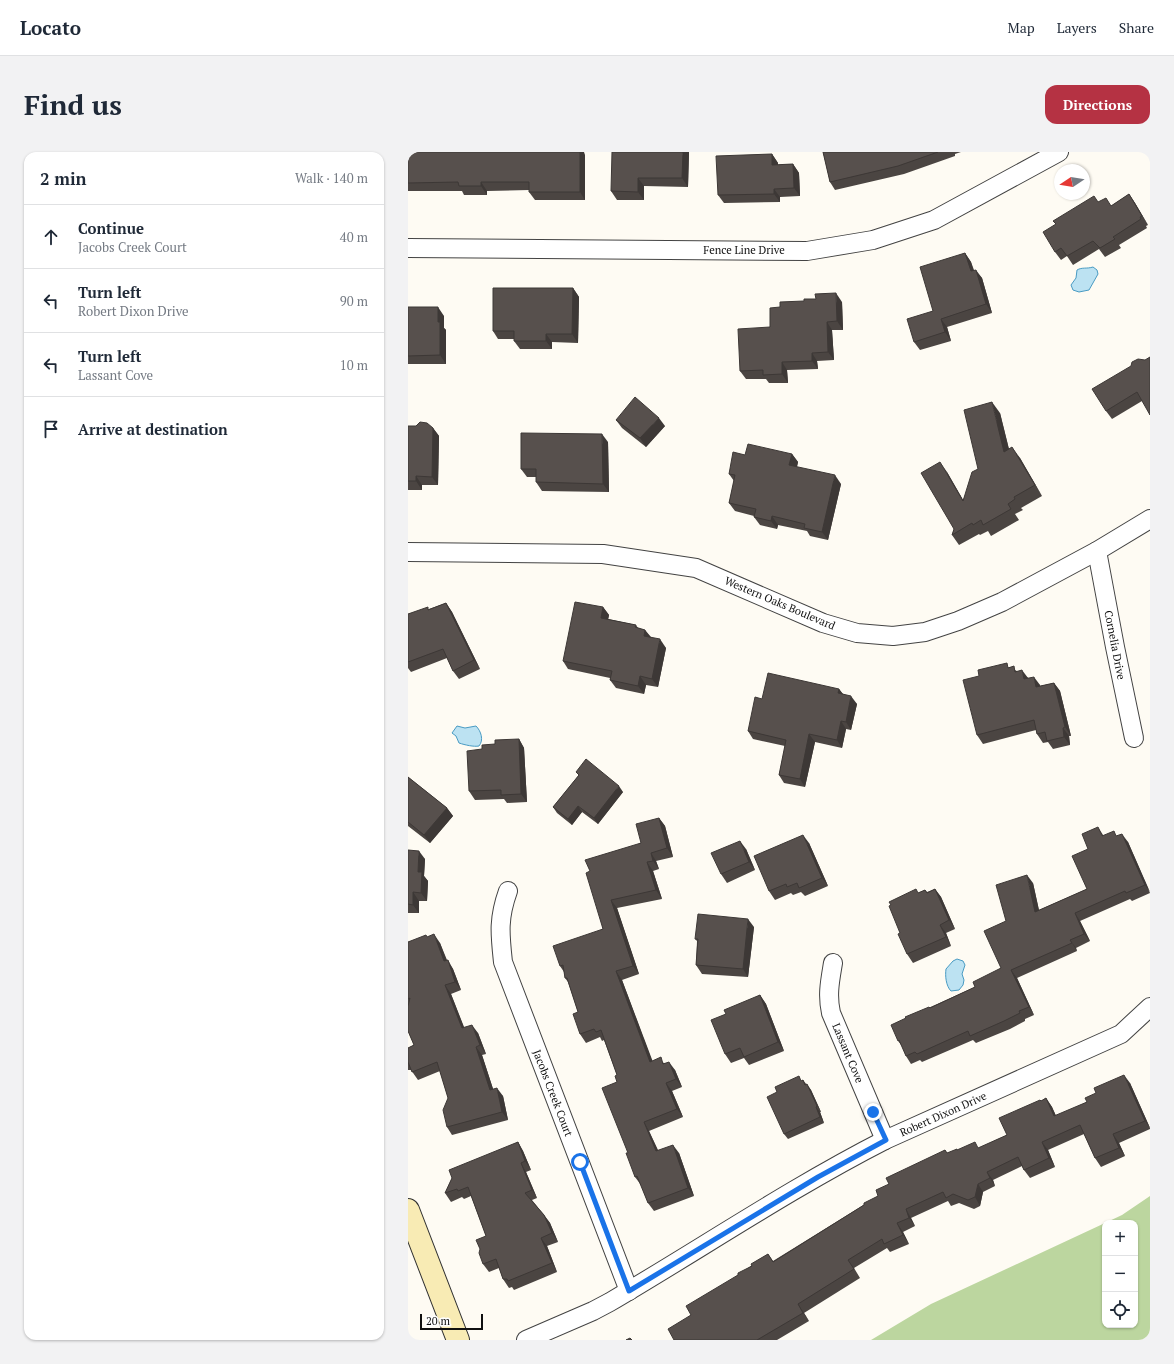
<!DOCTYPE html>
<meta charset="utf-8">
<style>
body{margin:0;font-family:"PT Serif",serif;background:#f2f2f3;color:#1f2937}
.controls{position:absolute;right:12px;bottom:12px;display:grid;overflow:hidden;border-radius:8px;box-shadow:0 1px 3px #0004}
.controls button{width:36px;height:36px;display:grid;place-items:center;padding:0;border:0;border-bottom:1px solid #e0e1e3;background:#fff;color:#1f2937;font:20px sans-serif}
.compass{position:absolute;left:646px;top:12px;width:36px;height:36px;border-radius:50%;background:#fff;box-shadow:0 1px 3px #0004;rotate:258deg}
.scale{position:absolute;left:12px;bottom:10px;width:63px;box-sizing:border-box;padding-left:4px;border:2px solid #101010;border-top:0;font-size:11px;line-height:14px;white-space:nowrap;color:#101010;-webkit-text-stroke:3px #fff;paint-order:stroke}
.stop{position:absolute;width:12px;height:12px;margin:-9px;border:3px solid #1a73e8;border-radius:50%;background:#fff}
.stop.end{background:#1a73e8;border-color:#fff;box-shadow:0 1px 4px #0008}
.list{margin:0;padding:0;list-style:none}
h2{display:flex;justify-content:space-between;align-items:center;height:52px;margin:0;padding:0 16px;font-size:17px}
h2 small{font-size:13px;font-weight:400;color:#747a83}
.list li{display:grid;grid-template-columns:26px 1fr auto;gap:12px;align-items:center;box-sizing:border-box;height:64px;padding:0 16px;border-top:1px solid #e0e1e3}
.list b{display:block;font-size:15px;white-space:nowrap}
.list p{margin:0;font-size:13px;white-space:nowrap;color:#747a83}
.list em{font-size:13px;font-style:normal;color:#747a83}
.icon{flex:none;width:22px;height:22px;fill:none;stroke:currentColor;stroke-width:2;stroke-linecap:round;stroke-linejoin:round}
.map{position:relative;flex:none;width:742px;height:1188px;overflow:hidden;border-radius:12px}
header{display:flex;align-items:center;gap:24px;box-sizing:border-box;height:56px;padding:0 20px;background:#fff;border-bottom:1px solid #e0e1e3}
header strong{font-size:19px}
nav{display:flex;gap:22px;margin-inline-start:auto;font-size:14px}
.intro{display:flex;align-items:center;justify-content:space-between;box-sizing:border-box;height:96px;padding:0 24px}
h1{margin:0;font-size:28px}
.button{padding:10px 18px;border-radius:12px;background:#b53243;color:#fff;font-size:14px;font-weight:700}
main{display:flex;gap:24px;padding:0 24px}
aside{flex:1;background:#fff;border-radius:12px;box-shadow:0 1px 3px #0004}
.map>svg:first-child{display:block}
.forest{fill:#bcd69f}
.water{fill:#bce2f2;stroke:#499bc3}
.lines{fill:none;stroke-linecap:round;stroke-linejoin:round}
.street-casing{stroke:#434343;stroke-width:20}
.secondary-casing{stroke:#323232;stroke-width:24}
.street{stroke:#fff;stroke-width:18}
.secondary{stroke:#f8ebb4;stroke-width:22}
.wall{fill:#4b4542}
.shaded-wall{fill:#3d3836}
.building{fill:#57504d;stroke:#3d3836}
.route{stroke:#1a73e8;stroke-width:5}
.labels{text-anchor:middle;stroke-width:4;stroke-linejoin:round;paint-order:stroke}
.street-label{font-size:11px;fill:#101010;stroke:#fff}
</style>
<header>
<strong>Locato</strong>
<nav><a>Map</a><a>Layers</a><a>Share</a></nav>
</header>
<div class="intro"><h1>Find us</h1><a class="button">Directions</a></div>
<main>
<aside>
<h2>2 min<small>Walk · 140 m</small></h2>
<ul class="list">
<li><svg class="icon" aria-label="ahead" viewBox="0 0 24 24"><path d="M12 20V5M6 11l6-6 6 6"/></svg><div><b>Continue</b><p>Jacobs Creek Court</p></div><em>40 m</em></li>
<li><svg class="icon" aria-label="left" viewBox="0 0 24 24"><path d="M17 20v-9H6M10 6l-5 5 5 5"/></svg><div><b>Turn left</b><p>Robert Dixon Drive</p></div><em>90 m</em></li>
<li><svg class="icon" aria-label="left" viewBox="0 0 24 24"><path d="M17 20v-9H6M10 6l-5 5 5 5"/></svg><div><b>Turn left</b><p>Lassant Cove</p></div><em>10 m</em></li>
<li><svg class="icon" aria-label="arrive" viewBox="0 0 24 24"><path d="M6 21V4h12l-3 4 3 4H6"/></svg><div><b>Arrive at destination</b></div></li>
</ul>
</aside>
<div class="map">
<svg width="742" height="1188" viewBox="0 0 742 1188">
<rect width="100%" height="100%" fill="#fefbf3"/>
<path class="forest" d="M 742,1044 L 742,1188 L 463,1188 L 523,1152 L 697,1071 L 697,1173 L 727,1173 L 727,1071 L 697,1071 L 714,1063 Z"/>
<g class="water">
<path d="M 685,115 L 689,118 L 690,122 L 681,138 L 671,140 L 665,138 L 663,133 L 668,126 L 669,118 C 674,115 679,117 685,115 Z"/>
<path d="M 49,574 L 57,576 L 68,574 C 73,579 76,588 71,594 C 66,595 57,593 51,591 L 48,584 L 44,581 Z"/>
<path d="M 549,807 L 555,809 L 557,813 L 554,822 L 556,828 L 555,833 L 551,838 L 543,839 C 538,834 537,824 538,817 L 545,809 Z"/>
</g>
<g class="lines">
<g class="street-casing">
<g id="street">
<path d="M 0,96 L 399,99 L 465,88 L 526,68 L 651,0"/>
<path d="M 689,399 L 707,495 L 726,586"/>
<path d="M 0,400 L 195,402 L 288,416 L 415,471 L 449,481 L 485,484 L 517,480 L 550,469 L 594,450 L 689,399 L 742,367"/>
<path d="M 100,739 C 90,767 92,782 95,810 L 221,1139"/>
<path d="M 425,811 C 422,829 419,843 423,861 L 477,988"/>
<path d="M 118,1188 L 185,1159 L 202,1150 C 294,1096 383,1036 477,988 L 713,882 L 742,855"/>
</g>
</g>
<g class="secondary-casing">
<path id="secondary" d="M 0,1058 L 50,1188"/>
</g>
<use href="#street" class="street"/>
<use href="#secondary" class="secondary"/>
</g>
<g class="wall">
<path d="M 0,0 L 177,3 L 177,48 L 127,48 L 121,40 L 121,38 L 79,39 L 79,43 L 56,43 L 54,39 L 0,39 Z"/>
<path d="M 281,0 L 280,35 L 236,34 L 236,48 L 209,48 L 203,39 Z"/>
<path d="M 415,0 L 553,0 L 547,2 L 547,4 L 496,22 L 427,38 L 422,30 Z"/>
<path d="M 364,2 L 370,11 L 370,13 L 385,12 L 391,21 L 392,44 L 372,45 L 372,50 L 316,51 L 310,43 Z"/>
<path d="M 721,42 L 727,51 L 740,73 L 738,74 L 739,76 L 711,93 L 713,96 L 697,105 L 691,97 L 665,113 L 659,104 L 653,108 L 647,100 L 691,50 L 703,54 Z"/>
<path d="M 557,101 L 563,110 L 566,118 L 574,126 L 584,161 L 539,175 L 543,189 L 512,198 L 506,190 L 525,159 Z"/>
<path d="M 165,136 L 171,145 L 170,191 L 144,190 L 144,197 L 112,197 L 106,189 L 106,187 L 90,187 L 85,179 Z"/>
<path d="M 434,150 L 435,178 L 424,178 L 426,208 L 409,209 L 410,217 L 379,218 L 380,231 L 361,231 L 358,227 L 338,227 L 332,219 L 362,175 L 372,155 Z"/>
<path d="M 0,155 L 36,164 L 36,176 L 38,178 L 38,212 L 0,212 Z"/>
<path d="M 737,208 L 734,249 L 704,267 L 698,259 Z"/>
<path d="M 592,261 L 601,297 L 612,306 L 634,344 L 613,356 L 615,358 L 607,362 L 611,368 L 583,384 L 580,379 L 572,383 L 571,382 L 551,393 L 544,383 L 546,377 L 539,320 L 555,348 L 570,317 Z"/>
<path d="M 208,268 L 257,274 L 238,295 L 214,276 Z"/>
<path d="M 0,274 L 25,276 L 31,284 L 30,333 L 14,333 L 14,338 L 0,338 Z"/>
<path d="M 200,290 L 201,340 L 134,339 L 128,330 L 128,325 L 119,325 L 113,317 Z"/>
<path d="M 384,302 L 390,310 L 389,315 L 433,332 L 420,388 L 402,384 L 399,379 L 370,373 L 369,377 L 352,373 L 346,365 L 346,364 L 327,359 L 321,351 L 326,329 L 321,322 L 337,303 Z"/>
<path d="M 38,451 L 44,460 L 72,517 L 51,527 L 45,519 L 39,506 L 3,520 L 0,516 L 0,462 L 21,457 Z"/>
<path d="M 195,455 L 201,463 L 200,467 L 228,473 L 230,476 L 237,478 L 243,485 L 258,496 L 250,535 L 238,533 L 236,542 L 208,536 L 202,528 L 202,526 L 160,517 L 155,509 Z"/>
<path d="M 602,515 L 632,533 L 632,534 L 646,531 L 652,539 L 663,584 L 661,584 L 662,593 L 645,597 L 640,590 L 635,591 L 629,582 L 628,578 L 575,592 L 569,583 L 571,524 Z"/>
<path d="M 431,537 L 435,542 L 449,552 L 443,578 L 438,577 L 434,596 L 407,590 L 397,635 L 376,631 L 371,623 L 377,594 L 345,587 L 340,579 L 354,547 Z"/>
<path d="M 111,587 L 116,596 L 119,650 L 99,651 L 96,647 L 67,648 L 61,639 L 74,597 L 87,592 Z"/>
<path d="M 168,620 L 215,640 L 190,672 L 174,660 L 164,673 L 149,661 L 145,655 L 171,623 Z"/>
<path d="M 0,625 L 39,656 L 45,664 L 22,691 L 0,674 Z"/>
<path d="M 251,666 L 257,674 L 265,705 L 248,709 L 251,717 L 245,719 L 254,747 L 209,756 L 231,822 L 214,828 L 244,909 L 257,911 L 267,918 L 274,935 L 264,939 L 275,965 L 241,979 L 250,998 L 271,1001 L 286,1044 L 246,1059 L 240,1051 L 233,1033 L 227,1025 L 220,1001 L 209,930 L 209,923 L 196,888 L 194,889 L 192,885 L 178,891 L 172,882 L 170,860 L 160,830 L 157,826 L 156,820 L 152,814 L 195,777 L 182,719 L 233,691 Z"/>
<path d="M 695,684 L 709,684 L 720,690 L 742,741 L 724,749 L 722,747 L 672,769 L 682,789 L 668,796 L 669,799 L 609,826 L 626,863 L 617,867 L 617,869 L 602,877 L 568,891 L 565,888 L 514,910 L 512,908 L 503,912 L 498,904 L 494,894 L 490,889 L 498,866 L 567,835 L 593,816 L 598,769 L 625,731 L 631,758 L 679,737 L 680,697 Z"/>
<path d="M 401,691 L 420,734 L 397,744 L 393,740 L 385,743 L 383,741 L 367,748 L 361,739 Z"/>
<path d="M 338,697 L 347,718 L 319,731 L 313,722 Z"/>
<path d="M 0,698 L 17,707 L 16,724 L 20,729 L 19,749 L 11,749 L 11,761 L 0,761 Z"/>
<path d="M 527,737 L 533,745 L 547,777 L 538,781 L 543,794 L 505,811 L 499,802 L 492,781 L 510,741 L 517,738 L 519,740 Z"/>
<path d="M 346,775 L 340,825 L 294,822 L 288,813 L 289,789 L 287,787 Z"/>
<path d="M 19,785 L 32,791 L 39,808 L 45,817 L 53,838 L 43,842 L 56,876 L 70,881 L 78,902 L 74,903 L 85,937 L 95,944 L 100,968 L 44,983 L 39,975 L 40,946 L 32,919 L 10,928 L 3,918 L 0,918 L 0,896 L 6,893 L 0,879 L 0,790 Z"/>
<path d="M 352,843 L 358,852 L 376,899 L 341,913 L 336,906 L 323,911 L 317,902 L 318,862 Z"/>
<path d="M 394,928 L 395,928 L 403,938 L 413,960 L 412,960 L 416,971 L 380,987 L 376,982 Z"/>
<path d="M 722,931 L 742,976 L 742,977 L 711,991 L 717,1004 L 693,1015 L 687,1006 L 676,982 L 640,998 L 647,1015 L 622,1026 L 616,1018 L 614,1014 L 585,1028 L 587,1034 L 575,1040 L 572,1054 L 566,1057 L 551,1051 L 543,1054 L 540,1049 L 503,1066 L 507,1074 L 495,1080 L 501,1092 L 482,1100 L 479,1096 L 446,1116 L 452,1126 L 396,1161 L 401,1169 L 369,1188 L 266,1188 L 283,1163 L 330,1123 L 360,1102 L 365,1109 L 470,1044 L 481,1032 L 537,998 L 539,1001 L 550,998 L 571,996 L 599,983 L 633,949 L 638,946 L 644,955 L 648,964 Z"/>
<path d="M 110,990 L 115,999 L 123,1018 L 118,1020 L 129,1046 L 124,1048 L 136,1063 L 142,1071 L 150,1090 L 139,1094 L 149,1120 L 106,1138 L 104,1135 L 101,1136 L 95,1127 L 91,1116 L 81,1120 L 75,1112 L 78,1084 L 63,1044 L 56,1047 L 54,1045 L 43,1050 L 37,1041 L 44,1026 Z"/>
</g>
<g class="shaded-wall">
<path d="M 172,0 L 176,0 L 177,3 L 177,48 L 172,40 Z"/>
<path d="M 275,0 L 281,0 L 280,35 L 274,26 Z"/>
<path d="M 364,2 L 370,11 L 370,21 L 364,13 Z"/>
<path d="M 385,12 L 391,21 L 392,44 L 386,36 Z"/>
<path d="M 230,26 L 236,34 L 236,48 L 230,40 Z"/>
<path d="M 73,30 L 79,39 L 79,43 L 73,34 Z"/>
<path d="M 366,37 L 372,45 L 372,50 L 366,42 Z"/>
<path d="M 721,42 L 727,51 L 740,73 L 734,64 Z"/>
<path d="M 557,101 L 563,110 L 568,128 L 563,119 Z"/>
<path d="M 568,118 L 574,126 L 584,161 L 578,152 Z"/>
<path d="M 165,136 L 171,145 L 170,191 L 164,182 Z"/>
<path d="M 428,141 L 434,150 L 435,178 L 429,169 Z"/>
<path d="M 30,155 L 36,164 L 36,176 L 38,178 L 38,212 L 32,203 L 30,170 Z"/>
<path d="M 533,167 L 539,175 L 543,189 L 537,180 Z"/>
<path d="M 419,170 L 424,178 L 426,208 L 420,200 Z"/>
<path d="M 138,182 L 144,190 L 144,197 L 138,189 Z"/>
<path d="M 404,201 L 409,209 L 410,217 L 404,209 Z"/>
<path d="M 374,210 L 379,218 L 380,231 L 374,222 Z"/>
<path d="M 584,250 L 592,261 L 604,310 L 596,300 Z"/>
<path d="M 251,266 L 257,274 L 238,295 L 232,286 Z"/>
<path d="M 25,276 L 31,284 L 30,333 L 24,325 Z"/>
<path d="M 194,282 L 200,290 L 201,340 L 195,332 Z"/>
<path d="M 604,295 L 612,306 L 634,344 L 627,333 Z"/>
<path d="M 384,302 L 390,310 L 387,322 L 381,313 Z"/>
<path d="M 532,310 L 539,320 L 562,360 L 555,349 Z"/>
<path d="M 427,323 L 433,332 L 420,388 L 414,380 Z"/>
<path d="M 8,324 L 14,333 L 14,338 L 8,329 Z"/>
<path d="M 364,364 L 370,373 L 369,377 L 363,369 Z"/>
<path d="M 38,451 L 44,460 L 72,517 L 66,508 Z"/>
<path d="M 195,455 L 201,463 L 199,474 L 193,466 Z"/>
<path d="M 237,478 L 243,486 L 236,484 Z"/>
<path d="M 252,487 L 258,496 L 250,535 L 244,527 Z"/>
<path d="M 614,518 L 620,526 L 616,527 Z"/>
<path d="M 232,524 L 238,533 L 236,542 L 230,534 Z"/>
<path d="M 626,525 L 632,533 L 634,544 L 628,535 Z"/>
<path d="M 646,531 L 652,539 L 663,584 L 657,575 Z"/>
<path d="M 431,537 L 437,545 L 430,541 Z"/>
<path d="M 443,544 L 449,552 L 443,578 L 438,570 Z"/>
<path d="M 433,569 L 438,577 L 434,596 L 429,588 Z"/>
<path d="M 655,576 L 661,584 L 662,593 L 656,585 Z"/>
<path d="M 401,582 L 407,590 L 397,635 L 392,627 Z"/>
<path d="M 111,587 L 116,596 L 119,650 L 113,642 Z"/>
<path d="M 211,634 L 215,640 L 190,672 L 186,666 Z"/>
<path d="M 170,654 L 174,660 L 164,673 L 160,667 Z"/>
<path d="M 39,656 L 45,664 L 22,691 L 16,683 Z"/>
<path d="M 251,666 L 257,674 L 265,705 L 259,696 Z"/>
<path d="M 690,675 L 695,683 L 699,692 L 694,684 Z"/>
<path d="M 714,682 L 720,690 L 742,740 L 737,733 Z"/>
<path d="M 395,683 L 401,691 L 420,734 L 414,726 Z"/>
<path d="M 332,689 L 338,697 L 347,718 L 341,710 Z"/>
<path d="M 11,699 L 17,707 L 16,724 L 20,729 L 19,749 L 13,741 L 10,720 Z"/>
<path d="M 243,701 L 248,709 L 251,717 L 245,709 Z"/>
<path d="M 239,710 L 245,719 L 254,747 L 248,738 Z"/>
<path d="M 619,723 L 625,731 L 633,768 L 627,760 Z"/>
<path d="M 527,737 L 533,745 L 547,777 L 541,768 Z"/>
<path d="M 5,740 L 11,749 L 11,761 L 5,753 Z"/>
<path d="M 203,748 L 209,756 L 231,822 L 225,814 Z"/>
<path d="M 667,761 L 672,769 L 682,789 L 676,782 Z"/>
<path d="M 340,767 L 346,775 L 340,825 L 335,817 Z"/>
<path d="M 532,773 L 538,781 L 543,794 L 538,785 Z"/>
<path d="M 26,782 L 32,791 L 42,818 L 36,809 Z"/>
<path d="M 662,788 L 668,796 L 669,799 L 664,791 Z"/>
<path d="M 40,808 L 45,817 L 53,838 L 47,830 Z"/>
<path d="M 603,818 L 609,826 L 626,863 L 621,855 Z"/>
<path d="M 208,819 L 214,828 L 248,918 L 242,910 Z"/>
<path d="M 37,833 L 43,842 L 60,885 L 54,876 Z"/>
<path d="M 352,843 L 358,852 L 376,899 L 370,890 Z"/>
<path d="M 64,873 L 70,881 L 78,902 L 72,893 Z"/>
<path d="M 68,895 L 74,903 L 88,946 L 82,938 Z"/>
<path d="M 261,910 L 267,918 L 274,935 L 268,927 Z"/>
<path d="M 716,923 L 722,931 L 742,976 L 737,969 Z"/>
<path d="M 258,931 L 264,939 L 275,965 L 269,957 Z"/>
<path d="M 399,932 L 403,938 L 413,960 L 409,954 Z"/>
<path d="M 89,936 L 95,944 L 100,968 L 94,960 Z"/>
<path d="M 638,946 L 644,955 L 652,973 L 646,964 Z"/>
<path d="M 408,955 L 412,960 L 416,971 L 412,965 Z"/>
<path d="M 236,970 L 241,979 L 254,1008 L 248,999 Z"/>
<path d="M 705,982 L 711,991 L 717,1004 L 711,996 Z"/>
<path d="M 110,990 L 115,999 L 123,1018 L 117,1009 Z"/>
<path d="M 634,990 L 640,998 L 647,1015 L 641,1006 Z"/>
<path d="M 265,993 L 271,1001 L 286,1044 L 280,1036 Z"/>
<path d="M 113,1011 L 118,1020 L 129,1046 L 124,1038 Z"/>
<path d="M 579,1020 L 585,1028 L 587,1034 L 582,1026 Z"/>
<path d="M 570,1032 L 575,1040 L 572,1054 L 567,1045 Z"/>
<path d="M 498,1057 L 503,1066 L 507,1074 L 501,1066 Z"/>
<path d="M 136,1063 L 142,1071 L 150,1090 L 144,1081 Z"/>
<path d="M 489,1071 L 495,1080 L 501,1092 L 495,1083 Z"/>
<path d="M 133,1086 L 139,1094 L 149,1120 L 144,1111 Z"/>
<path d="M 390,1152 L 396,1161 L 401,1169 L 395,1161 Z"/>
</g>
<g class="building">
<path d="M 0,0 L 172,0 L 172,40 L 121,40 L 121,30 L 73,30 L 73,34 L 51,34 L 50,30 L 0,31 Z"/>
<path d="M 204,0 L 275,0 L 274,26 L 230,26 L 230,40 L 203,39 Z"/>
<path d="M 415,0 L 530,0 L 490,14 L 422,30 Z"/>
<path d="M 364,2 L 364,13 L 385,12 L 386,36 L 366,37 L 366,42 L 310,43 L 308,4 Z"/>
<path d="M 721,42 L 734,64 L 732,65 L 733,67 L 705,85 L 707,87 L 692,96 L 685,89 L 659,104 L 653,96 L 647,100 L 635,80 L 648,72 L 645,69 L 686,44 L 690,50 L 698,46 L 703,54 Z"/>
<path d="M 557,101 L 563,119 L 568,118 L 578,152 L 533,167 L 537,180 L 506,190 L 499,167 L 525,159 L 512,115 Z"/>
<path d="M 85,136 L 165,136 L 164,182 L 138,182 L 138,189 L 106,189 L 106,179 L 85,179 Z"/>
<path d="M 428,141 L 429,169 L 419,170 L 420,200 L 404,201 L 404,209 L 374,210 L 374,222 L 355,223 L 355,218 L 332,219 L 330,177 L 362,175 L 362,156 L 372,155 L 372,150 L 396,149 L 396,147 L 408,147 L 407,142 Z"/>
<path d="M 0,155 L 30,155 L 30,170 L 32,170 L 32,203 L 0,204 Z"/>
<path d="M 742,205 L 742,263 L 729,240 L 698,259 L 684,237 L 723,214 L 724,210 L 730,207 L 737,208 Z"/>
<path d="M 227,245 L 251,266 L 232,286 L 208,268 Z"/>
<path d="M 584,250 L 596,300 L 604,295 L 627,333 L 606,345 L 607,347 L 600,352 L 603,357 L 575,373 L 573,368 L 565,373 L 564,371 L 544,383 L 546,377 L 513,321 L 532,310 L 555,349 L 564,320 L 570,317 L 556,258 Z"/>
<path d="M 12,270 L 19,271 L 25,276 L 24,325 L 8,324 L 8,329 L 0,329 L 0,274 L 8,274 Z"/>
<path d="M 113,281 L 194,282 L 195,332 L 128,330 L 128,317 L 113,317 Z"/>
<path d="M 340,292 L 384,302 L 381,313 L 427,323 L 414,380 L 396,376 L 397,372 L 364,364 L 363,369 L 346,365 L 348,357 L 321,351 L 327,323 L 321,322 L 325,300 L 337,303 Z"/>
<path d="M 167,450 L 195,455 L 193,466 L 228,473 L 227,475 L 237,478 L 236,484 L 252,487 L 244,527 L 232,524 L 230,534 L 202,528 L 204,519 L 155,509 Z"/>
<path d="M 38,451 L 66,508 L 45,519 L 35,497 L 0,510 L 0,462 L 20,455 L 20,458 Z"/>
<path d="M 599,511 L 600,516 L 606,514 L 607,520 L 614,518 L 616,527 L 626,525 L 628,535 L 646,531 L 657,575 L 655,576 L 656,585 L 639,589 L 637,580 L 629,582 L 626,568 L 569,583 L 555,528 L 571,524 L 570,518 Z"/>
<path d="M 360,521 L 431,537 L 430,541 L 443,544 L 438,570 L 433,569 L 429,588 L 401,582 L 392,627 L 371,623 L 378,588 L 340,579 L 347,545 L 354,547 Z"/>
<path d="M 111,587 L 113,642 L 93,643 L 93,638 L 61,639 L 59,599 L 74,597 L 74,593 L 87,592 L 87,588 Z"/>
<path d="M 178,607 L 211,634 L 186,666 L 170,654 L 160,667 L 145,655 L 171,623 L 168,620 Z"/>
<path d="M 0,625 L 39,656 L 16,683 L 0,670 Z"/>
<path d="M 251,666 L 259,696 L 243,701 L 245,709 L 239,710 L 248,738 L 203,748 L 225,814 L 208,819 L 242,910 L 253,905 L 255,912 L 261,910 L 268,927 L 258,931 L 269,957 L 236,970 L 248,999 L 265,993 L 280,1036 L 240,1051 L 229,1024 L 227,1025 L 218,1001 L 220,1001 L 194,936 L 209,930 L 207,924 L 209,923 L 193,878 L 188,880 L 186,877 L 172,882 L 165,862 L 170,860 L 159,826 L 157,826 L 155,813 L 152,814 L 145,794 L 195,777 L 178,721 L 182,719 L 177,708 L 233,691 L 228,672 Z"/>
<path d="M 690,675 L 694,684 L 706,679 L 708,684 L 714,682 L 737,733 L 718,741 L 717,739 L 667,761 L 676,782 L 662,788 L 664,791 L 603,818 L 621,855 L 611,859 L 612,861 L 596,869 L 562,884 L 560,879 L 509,902 L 507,900 L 498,904 L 491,888 L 490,889 L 483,873 L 498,866 L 497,865 L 521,855 L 522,856 L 567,835 L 565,830 L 593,816 L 576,779 L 598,769 L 588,733 L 619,723 L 627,760 L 679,737 L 664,704 L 680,697 L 674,682 Z"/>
<path d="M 395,683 L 414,726 L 391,736 L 389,731 L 379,735 L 378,732 L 361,739 L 346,704 Z"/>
<path d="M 332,689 L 341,710 L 313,722 L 303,701 Z"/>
<path d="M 0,698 L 11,699 L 10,720 L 14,720 L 13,741 L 5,740 L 5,753 L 0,752 Z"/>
<path d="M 508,737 L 510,741 L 517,738 L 519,741 L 527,737 L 541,768 L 532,773 L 538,785 L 499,802 L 490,782 L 492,781 L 481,754 L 483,753 L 481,750 Z"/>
<path d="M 290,762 L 340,767 L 335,817 L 288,813 L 290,787 L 287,787 Z"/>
<path d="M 26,782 L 36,809 L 40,808 L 47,830 L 37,833 L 54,876 L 64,873 L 72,893 L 68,895 L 82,938 L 89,936 L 94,960 L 39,975 L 35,958 L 40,946 L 29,910 L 4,920 L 0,910 L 0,896 L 6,893 L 0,879 L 0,854 L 2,846 L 0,847 L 0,790 L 18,783 L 19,785 Z"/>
<path d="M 352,843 L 370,890 L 336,905 L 332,896 L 317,902 L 303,868 L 318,862 L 316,858 Z"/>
<path d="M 716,923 L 737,969 L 705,982 L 711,996 L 687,1006 L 672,973 L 634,990 L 641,1006 L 616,1018 L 610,1005 L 579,1020 L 582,1026 L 570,1032 L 567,1045 L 560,1048 L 545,1042 L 538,1046 L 535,1040 L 498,1057 L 501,1066 L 489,1071 L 495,1083 L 476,1092 L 474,1087 L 440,1108 L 446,1117 L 390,1152 L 395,1161 L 349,1188 L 266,1188 L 260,1177 L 283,1163 L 278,1154 L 330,1123 L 330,1121 L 344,1114 L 343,1112 L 360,1102 L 365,1110 L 456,1053 L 456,1051 L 470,1044 L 468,1038 L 481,1032 L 478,1026 L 537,998 L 539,1001 L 549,997 L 549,998 L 567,990 L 570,996 L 599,983 L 591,966 L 632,948 L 633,949 L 638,946 L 646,964 L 679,950 L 677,946 L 688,941 L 686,936 Z"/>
<path d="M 391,924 L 393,929 L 395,928 L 397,933 L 399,932 L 409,954 L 408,955 L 412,965 L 376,982 L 359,945 L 369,940 L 367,935 Z"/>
<path d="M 110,990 L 117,1009 L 113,1011 L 124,1038 L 117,1041 L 136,1063 L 144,1081 L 133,1086 L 144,1111 L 100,1129 L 99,1127 L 95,1127 L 88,1107 L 75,1112 L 71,1101 L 72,1097 L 68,1088 L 78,1084 L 60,1035 L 50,1039 L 49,1037 L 37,1041 L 44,1026 L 41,1018 Z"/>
<path d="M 222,1186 L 224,1188 L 218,1188 Z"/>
</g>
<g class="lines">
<path class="route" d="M 172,1010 L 221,1139 L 410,1025 L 478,988 L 465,960"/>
</g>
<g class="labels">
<g class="street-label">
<text x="336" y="102">Fence Line Drive</text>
<text transform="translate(372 451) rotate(23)" y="4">Western Oaks Boulevard</text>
<text transform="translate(707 493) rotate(79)" y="4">Cornelia Drive</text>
<text transform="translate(440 901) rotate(67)" y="4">Lassant Cove</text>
<text transform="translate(145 941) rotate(69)" y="4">Jacobs Creek Court</text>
<text transform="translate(535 962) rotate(-24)" y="4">Robert Dixon Drive</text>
</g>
</g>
</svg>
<div class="controls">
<button>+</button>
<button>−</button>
<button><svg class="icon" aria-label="locate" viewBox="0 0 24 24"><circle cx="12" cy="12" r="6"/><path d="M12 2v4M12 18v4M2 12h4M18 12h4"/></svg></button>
</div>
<svg class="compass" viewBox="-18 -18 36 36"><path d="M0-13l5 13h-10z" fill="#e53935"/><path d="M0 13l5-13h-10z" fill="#747a83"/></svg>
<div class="scale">20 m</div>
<div class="stop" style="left:172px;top:1010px"></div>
<div class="stop end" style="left:465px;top:960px"></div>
</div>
</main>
